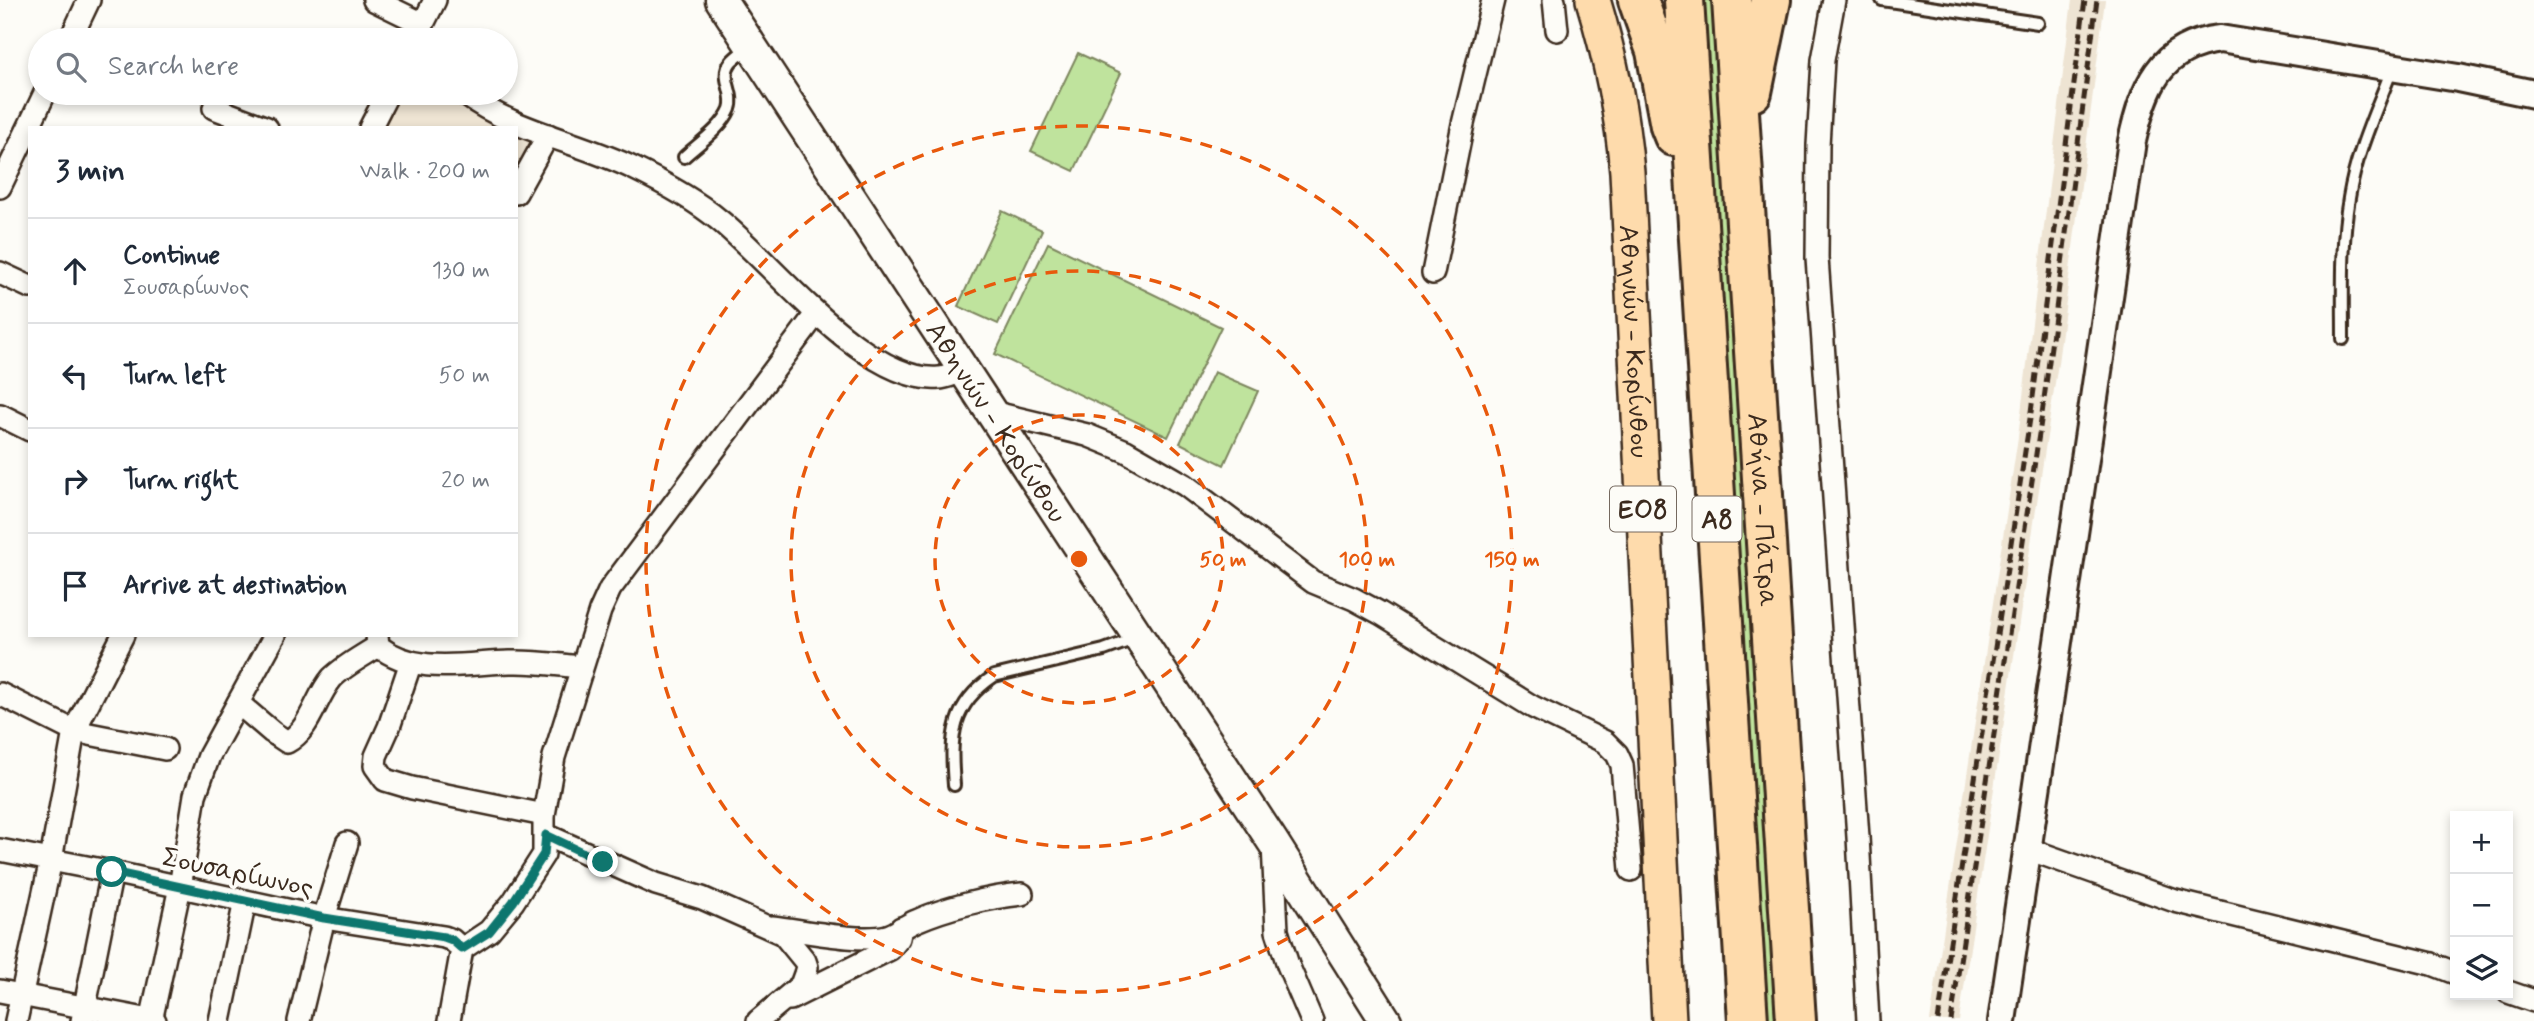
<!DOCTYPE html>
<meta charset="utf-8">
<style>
body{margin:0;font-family:Mynerve,sans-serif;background:#f6f6f7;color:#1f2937}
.controls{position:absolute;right:21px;bottom:21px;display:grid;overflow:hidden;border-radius:0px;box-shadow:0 4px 10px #0003}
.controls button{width:63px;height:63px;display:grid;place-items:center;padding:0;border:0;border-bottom:2px solid #e0e1e3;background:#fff;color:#1f2937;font:35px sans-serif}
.stop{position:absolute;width:21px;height:21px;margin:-16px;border:5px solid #0f766e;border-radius:50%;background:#fff}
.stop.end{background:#0f766e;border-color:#fff;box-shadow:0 2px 7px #0008}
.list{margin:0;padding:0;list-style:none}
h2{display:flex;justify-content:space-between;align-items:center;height:91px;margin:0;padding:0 28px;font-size:30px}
h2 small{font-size:23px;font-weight:400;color:#747a83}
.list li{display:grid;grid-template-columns:46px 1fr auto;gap:21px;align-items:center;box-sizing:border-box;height:105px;padding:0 28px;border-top:2px solid #e0e1e3}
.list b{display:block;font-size:26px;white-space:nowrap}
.list p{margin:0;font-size:23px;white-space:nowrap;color:#747a83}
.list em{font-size:23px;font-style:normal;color:#747a83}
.icon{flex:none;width:38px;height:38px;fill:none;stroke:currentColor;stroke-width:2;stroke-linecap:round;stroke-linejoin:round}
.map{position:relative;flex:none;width:2534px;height:1021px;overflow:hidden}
.search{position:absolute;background:#fff;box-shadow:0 4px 10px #0003;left:28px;top:28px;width:490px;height:77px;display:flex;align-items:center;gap:18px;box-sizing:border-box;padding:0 24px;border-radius:38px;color:#747a83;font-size:26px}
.panel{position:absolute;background:#fff;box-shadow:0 4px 10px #0003;left:28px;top:126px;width:490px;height:511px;border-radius:0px}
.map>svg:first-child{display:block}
.built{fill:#eee4d3}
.green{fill:#bfe39d;stroke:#7d865e;stroke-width:2}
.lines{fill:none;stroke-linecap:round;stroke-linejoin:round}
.service-casing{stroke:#3b2a1e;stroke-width:16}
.minor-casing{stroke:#3b2a1e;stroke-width:26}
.tertiary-casing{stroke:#3b2a1e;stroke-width:32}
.secondary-casing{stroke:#3b2a1e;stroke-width:35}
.primary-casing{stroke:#3b2a1e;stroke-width:38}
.motorway-casing{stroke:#3b2a1e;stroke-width:44}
.service{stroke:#fdfcf7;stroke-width:10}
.minor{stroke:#fdfcf7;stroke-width:21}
.tertiary{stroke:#fdfcf7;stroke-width:26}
.secondary{stroke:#fdfcf7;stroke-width:30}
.primary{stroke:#fedbac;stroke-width:33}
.motorway{stroke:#fedbac;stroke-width:38}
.rail{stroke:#3b2a1e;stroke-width:5;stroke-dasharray:10 5;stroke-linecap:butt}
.route{stroke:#0f766e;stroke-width:9}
.ring{fill:none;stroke:#e8590c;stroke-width:3.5;stroke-dasharray:12 9}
.labels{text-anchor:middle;stroke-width:7;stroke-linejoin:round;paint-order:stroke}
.shield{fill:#fdfcf7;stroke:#75695f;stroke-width:2}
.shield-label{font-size:26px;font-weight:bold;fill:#3b2a1e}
.street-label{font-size:28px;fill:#3b2a1e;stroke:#fdfcf7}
.centre{fill:#e8590c;stroke:#fdfcf7;stroke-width:3.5}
.ring-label{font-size:21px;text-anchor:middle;font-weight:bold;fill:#e8590c;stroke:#fdfcf7;stroke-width:7;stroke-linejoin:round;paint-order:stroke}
</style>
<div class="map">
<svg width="2534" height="1021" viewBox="0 0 2534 1021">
<rect width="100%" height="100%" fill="#fdfcf7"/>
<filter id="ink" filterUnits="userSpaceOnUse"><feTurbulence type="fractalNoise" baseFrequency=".0143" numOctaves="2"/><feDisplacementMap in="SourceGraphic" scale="14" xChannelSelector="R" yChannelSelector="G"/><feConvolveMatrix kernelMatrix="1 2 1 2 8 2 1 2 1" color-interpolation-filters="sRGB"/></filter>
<g filter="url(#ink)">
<g class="built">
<path d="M 2072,0 L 2105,0 L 2058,363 L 1959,1021 L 1930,1021 L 2018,437 Z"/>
<path d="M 397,93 L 440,93 L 470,112 L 506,128 L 380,128 Z"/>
<path d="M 516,133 L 535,141 L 516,175 Z"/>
</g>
<g class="green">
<path d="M 1704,0 L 1714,0 L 1778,1021 L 1767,1021 Z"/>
<path d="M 1078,53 L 1121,73 L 1074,171 L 1031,151 Z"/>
<path d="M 1002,211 L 1042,230 L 998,324 L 958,306 Z"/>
<path d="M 1048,243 L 1221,327 L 1168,437 L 995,354 Z"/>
<path d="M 1214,372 L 1258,391 L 1224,465 L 1180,443 Z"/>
</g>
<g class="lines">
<g class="service-casing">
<g id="service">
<path d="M 1882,0 L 2038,23"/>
<path d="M 684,157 C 698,144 722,128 730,109 C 736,93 719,77 731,62 C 736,56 743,52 748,47"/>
<path d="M 2343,339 C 2343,292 2341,243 2349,198 C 2356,153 2376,111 2392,69"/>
<path d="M 954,785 C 950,736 951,705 994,676 L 1104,650 L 1137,638"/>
</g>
</g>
<g class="minor-casing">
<g id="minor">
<path d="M 374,0 L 423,24"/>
<path d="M 1554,0 L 1557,30"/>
<path d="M 1834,0 L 1823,60 L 1818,145 L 1817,258 L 1858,837 L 1868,1021"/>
<path d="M 70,40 L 89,0"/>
<path d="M 415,40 L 435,0"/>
<path d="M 463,93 C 513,131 577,141 633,168 C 662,182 694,199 719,220 C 773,263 865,384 939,378 C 947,378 956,373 964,371"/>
<path d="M 214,108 L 267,128"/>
<path d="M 370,128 L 388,93"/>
<path d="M 0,187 L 45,93"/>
<path d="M 516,193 L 548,135"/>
<path d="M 0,273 L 30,287"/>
<path d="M 1433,273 L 1463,124 L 1493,0"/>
<path d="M 991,412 L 1087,435 L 1126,451 L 1185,485 L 1313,582 L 1354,599 L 1380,613 L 1533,707 L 1605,742 L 1617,754 L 1622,765 L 1631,870"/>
<path d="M 0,415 L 30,430"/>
<path d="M 377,635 L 378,646 C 417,676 465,663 510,662 C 534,661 558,665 581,667"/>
<path d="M 411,662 L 389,727 L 376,756 L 375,766 L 385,780 L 412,788 L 544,815"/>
<path d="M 0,694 L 74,731 L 165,749"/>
<path d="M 238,703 L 272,732 L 287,742 C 311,729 315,698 332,678 C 345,665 363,656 378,646"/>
<path d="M 546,835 L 656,884 L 702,898 L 783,934 L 805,961 L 807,967 L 805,974 L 801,985 L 758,1021"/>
<path d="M 1273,844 L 1277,931 L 1288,965 L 1312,1021"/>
<path d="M 2028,849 L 2175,901 L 2432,964 L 2455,973"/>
<path d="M 0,850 L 112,872 L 324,918 L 444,937 L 452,940 L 462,949"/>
<path d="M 772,927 C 801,930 860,943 887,936 C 897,933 906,925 916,921 C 945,908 990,897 1022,894"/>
<path d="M 0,991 L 155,1021"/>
<path d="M 2508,992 L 2534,1001"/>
<path d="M 790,999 L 890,949 L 899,938 L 901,928"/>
<path d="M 16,1021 L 51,860 L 74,731 L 123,635"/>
<path d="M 82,1021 L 112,872"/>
<path d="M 151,1021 L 180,887 L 195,795 L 209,756 L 275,635"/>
<path d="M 220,1021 L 245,901"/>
<path d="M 299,1021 L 324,918 L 347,843"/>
<path d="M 449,1021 L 462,949 L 489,931 L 513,902 L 544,854 L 544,815 L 554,757 L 600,611 L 610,589 L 816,314"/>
</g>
</g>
<g class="tertiary-casing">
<path id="tertiary" d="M 2002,1021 L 2132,141 C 2144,88 2159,46 2220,39 L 2458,78 L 2534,94"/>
</g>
<g class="secondary-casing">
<g id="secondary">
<path id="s1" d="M 721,0 L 1273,842 L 1386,1021"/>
</g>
</g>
<g class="primary-casing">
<g id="primary">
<path id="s2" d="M 1593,0 C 1610,56 1622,113 1627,172 L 1669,1021"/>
</g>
</g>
<g class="motorway-casing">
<g id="motorway">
<path d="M 1638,0 L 1656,51 L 1670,126 L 1674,136"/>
<path d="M 1684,0 L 1748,1021"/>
<path id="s3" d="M 1732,0 L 1796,1021"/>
<path d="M 1752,92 L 1771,0"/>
</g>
</g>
<use href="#service" class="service"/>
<use href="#minor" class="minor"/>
<use href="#tertiary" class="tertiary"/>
<use href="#secondary" class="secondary"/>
<use href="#primary" class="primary"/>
<use href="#motorway" class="motorway"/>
<g class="rail">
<path d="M 1938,1021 L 2031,412 L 2085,0"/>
<path d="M 1951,1021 L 2042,414 L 2097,0"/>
</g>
</g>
</g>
<g class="lines" filter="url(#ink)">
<path class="route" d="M 112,872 L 324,918 L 444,937 L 452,940 L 462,949 L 489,932 L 513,902 L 544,854 L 546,835 L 603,862"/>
</g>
<g class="ring">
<circle cx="1079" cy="559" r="144"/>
<circle cx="1079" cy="559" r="288"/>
<circle cx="1079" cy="559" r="433"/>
</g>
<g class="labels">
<g class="shield">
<rect x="1610" y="486.5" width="66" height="45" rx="5"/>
<rect x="1692.5" y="496.5" width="49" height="45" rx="5"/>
</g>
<g class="shield-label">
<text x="1643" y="518">ΕΟ8</text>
<text x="1717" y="528">Α8</text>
</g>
<g class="street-label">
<text dy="10" stroke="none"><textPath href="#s2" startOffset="345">Αθηνών - Κορίνθου</textPath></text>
<text dy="10" stroke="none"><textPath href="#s1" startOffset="504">Αθηνών - Κορίνθου</textPath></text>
<text dy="10" stroke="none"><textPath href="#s3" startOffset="511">Αθήνα - Πάτρα</textPath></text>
<text transform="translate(238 871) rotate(12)" y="10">Σουσαρίωνος</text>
</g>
</g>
<circle cx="1079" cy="559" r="10" class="centre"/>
<g class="ring-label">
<text x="1223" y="566">50 m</text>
<text x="1367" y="566">100 m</text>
<text x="1512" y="566">150 m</text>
</g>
</svg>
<div class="controls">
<button>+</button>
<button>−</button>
<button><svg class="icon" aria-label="layers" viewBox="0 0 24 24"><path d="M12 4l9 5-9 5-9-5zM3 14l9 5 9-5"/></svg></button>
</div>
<div class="stop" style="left:112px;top:872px"></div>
<div class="stop end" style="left:603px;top:862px"></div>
<div class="search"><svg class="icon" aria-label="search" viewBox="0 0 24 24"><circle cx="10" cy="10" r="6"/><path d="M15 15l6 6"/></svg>Search here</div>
<section class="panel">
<h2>3 min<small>Walk · 200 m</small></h2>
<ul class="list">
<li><svg class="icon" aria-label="ahead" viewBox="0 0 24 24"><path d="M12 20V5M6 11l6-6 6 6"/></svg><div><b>Continue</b><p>Σουσαρίωνος</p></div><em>130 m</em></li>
<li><svg class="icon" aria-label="left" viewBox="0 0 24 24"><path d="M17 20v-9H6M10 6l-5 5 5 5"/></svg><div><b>Turn left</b></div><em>50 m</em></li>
<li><svg class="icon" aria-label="right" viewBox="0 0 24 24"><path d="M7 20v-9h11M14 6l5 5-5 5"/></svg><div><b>Turn right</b></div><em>20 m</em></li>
<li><svg class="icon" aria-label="arrive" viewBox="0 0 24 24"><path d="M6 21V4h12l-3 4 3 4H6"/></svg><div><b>Arrive at destination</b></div></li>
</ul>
</section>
</div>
